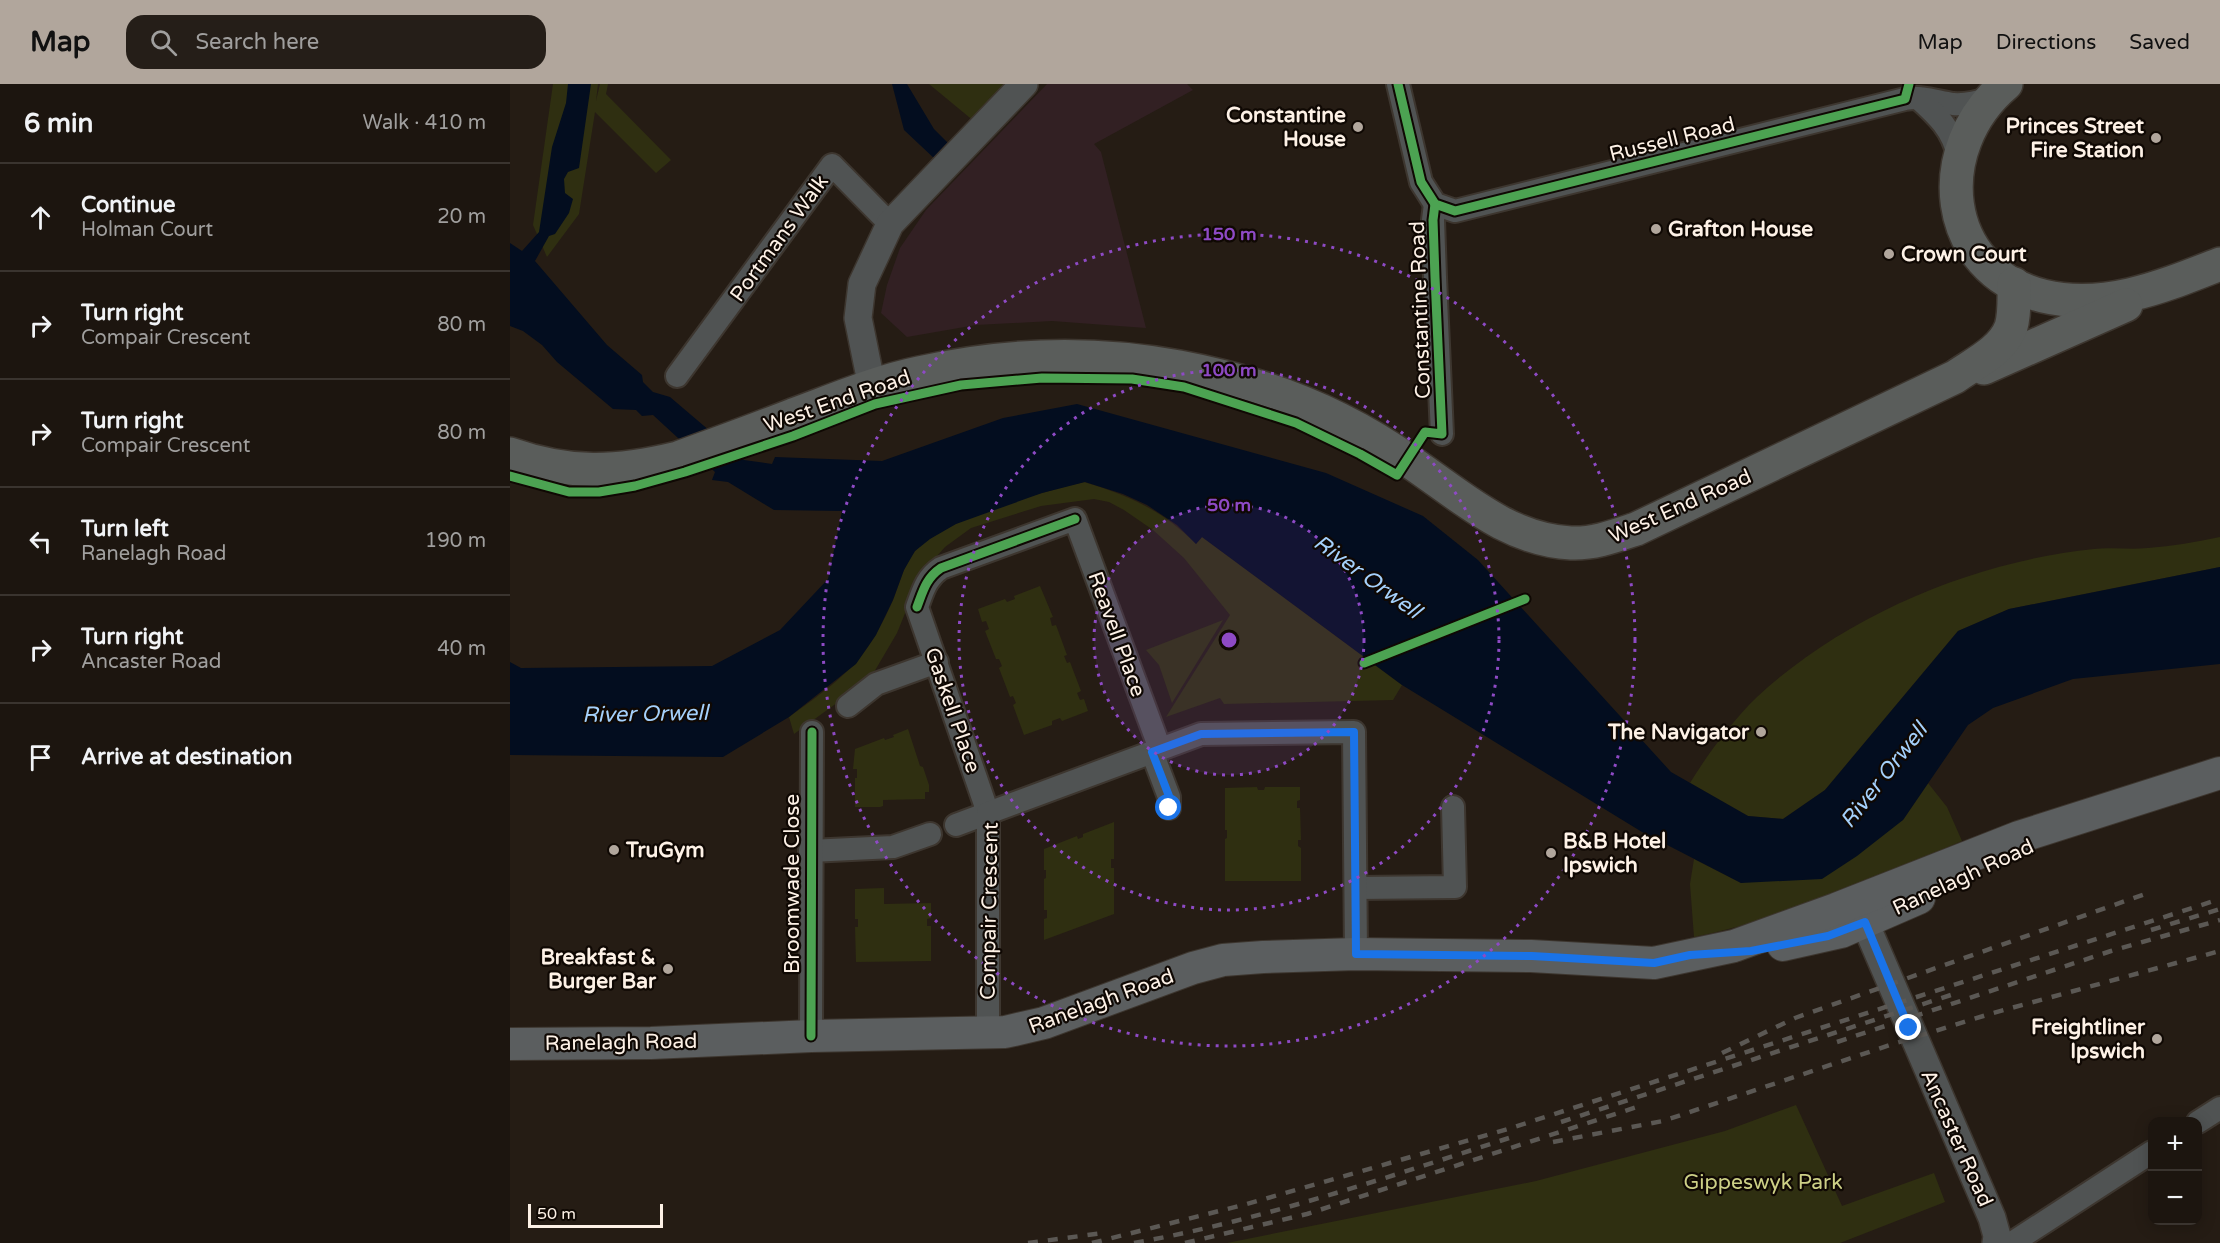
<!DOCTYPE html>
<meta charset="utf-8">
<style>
body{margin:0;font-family:"Varela Round",sans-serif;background:#251e18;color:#f1f3f6}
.controls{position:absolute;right:18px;bottom:18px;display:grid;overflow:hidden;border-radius:12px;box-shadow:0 3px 15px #0003}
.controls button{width:54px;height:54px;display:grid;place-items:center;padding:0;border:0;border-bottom:2px solid #3a342f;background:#1c150f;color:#f1f3f6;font:30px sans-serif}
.scale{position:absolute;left:18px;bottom:15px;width:135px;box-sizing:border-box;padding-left:6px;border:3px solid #fdf1e6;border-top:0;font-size:16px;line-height:21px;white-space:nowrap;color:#fdf1e6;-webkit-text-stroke:4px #0f0803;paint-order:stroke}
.stop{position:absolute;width:18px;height:18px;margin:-14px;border:4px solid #1a73e8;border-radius:50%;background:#fff}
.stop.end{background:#1a73e8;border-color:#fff;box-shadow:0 2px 6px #0008}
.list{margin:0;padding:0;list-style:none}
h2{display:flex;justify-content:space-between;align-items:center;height:78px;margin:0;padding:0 24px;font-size:26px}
h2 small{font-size:20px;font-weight:400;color:#a09f9e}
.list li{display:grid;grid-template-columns:39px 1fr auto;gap:18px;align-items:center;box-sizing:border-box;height:108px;padding:0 24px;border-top:2px solid #3a342f}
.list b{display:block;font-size:22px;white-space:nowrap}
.list p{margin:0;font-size:20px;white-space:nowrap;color:#a09f9e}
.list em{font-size:20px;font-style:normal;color:#a09f9e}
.icon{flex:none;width:33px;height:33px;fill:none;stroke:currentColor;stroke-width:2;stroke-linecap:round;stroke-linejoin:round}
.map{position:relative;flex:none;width:1710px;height:1159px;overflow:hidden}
header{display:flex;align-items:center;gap:36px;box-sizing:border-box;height:84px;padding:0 30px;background:#b1a69c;color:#111}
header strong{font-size:28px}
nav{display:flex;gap:33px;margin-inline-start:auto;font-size:21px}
.search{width:420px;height:54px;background:#251e18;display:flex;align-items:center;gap:15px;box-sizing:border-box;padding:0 21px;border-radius:18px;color:#a09f9e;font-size:22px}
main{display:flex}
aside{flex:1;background:#1c150f}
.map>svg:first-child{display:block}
.industrial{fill:#322023}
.green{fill:#2f2f11}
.water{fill:#030d1f}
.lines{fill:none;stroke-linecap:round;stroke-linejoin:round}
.minor-casing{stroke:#3d362f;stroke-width:26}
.tertiary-casing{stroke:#3d362f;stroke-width:30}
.secondary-casing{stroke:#3d362f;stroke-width:34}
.primary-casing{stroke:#3d362f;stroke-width:36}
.minor{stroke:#505353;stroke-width:22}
.tertiary{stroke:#505353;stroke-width:27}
.secondary{stroke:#5b5e5f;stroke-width:32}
.primary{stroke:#5a5d5b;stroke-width:33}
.rail{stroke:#5b5854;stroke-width:4.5;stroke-dasharray:10 10;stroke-linecap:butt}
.cycleway-casing{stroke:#0f0803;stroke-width:13}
.cycleway{stroke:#4ca352;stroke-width:9}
.route{stroke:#1a73e8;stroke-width:8}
.ring{fill:none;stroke:#8e4ac5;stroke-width:3;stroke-dasharray:3 6}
.poi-dot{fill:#b1a69c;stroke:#0f0803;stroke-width:2}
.labels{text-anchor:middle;stroke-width:4.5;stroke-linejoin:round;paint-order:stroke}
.poi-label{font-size:21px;font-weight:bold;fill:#fdf1e6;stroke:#0f0803;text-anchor:end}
.street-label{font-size:21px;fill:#fdf1e6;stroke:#0f0803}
.park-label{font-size:21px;fill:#cdd086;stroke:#0f0803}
.water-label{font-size:22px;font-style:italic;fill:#a5d1fc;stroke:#0f0803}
.centre{fill:#8e4ac5;stroke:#0f0803;stroke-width:3}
.ring-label{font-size:18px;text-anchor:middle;font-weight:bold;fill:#8e4ac5;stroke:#0f0803;stroke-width:4.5;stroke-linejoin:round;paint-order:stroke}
</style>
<header>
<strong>Map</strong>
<div class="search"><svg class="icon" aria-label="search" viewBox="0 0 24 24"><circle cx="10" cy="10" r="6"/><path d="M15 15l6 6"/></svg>Search here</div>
<nav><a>Map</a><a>Directions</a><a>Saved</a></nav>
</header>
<main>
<aside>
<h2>6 min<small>Walk · 410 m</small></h2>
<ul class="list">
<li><svg class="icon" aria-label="ahead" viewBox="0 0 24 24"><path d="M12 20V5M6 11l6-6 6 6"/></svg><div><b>Continue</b><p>Holman Court</p></div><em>20 m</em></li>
<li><svg class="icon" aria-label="right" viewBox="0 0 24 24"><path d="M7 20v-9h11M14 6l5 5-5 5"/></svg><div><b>Turn right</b><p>Compair Crescent</p></div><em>80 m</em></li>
<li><svg class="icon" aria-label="right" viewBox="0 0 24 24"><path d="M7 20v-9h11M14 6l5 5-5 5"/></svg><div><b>Turn right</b><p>Compair Crescent</p></div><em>80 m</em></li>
<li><svg class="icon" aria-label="left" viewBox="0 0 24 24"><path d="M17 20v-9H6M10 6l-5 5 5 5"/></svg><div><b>Turn left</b><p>Ranelagh Road</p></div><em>190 m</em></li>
<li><svg class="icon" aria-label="right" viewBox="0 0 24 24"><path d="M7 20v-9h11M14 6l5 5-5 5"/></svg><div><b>Turn right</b><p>Ancaster Road</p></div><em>40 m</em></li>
<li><svg class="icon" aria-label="arrive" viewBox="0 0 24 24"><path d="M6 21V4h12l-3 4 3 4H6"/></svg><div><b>Arrive at destination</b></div></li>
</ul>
</aside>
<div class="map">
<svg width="1710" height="1159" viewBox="0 0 1710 1159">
<rect width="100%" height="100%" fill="#251c14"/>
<path class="industrial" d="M 537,0 L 677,0 L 683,6 L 584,60 L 591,68 L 636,244 L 542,237 L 466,241 L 397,253 L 371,229 L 377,201 L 390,164 L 416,126 Z"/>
<g class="green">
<path d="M 43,0 L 88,0 L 86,17 L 90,0 L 98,0 L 96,10 L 161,76 L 146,89 L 85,28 L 69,130 L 37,173 L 23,141 Z"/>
<path d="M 419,0 L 500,0 L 465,38 Z"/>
<path d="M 574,398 C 620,412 652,426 686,460 L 692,453 L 892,601 L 883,616 L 714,620 L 710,614 L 656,633 L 720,531 L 674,474 L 643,446 L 614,426 L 599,418 L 584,415 L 531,422 L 461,444 L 435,463 L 411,490 L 387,549 L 360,595 L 284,650 L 279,633 C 312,609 347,586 367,548 C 373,538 378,527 383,516 C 390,499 394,479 406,466 C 438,433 529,409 574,398 Z"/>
<path d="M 1710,453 L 1710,483 L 1499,525 L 1448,547 L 1315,706 L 1273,735 L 1238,732 L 1180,699 C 1197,671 1223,636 1247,613 C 1335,531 1465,477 1584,465 C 1602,463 1620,466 1638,464 C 1662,462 1687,458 1710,453 Z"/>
<path d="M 530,502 L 543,533 L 540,534 L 542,542 L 546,541 L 557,571 L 554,572 L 557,579 L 560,578 L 571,607 L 567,609 L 570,616 L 574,615 L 578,627 L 552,637 L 550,634 L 542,637 L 542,641 L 514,651 L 503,621 L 506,619 L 503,612 L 500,613 L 489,584 L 492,582 L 489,575 L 486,575 L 475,547 L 479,545 L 476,537 L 472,538 L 468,525 L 495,515 L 497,518 L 505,515 L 504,512 Z"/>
<path d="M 713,536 L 662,619 L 649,581 L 636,566 Z"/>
<path d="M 398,645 L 410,682 L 413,683 L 419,701 L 419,708 L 415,708 L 415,715 L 373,716 L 373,722 L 370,723 L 345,723 L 345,694 L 347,694 L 347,685 L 343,685 L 345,665 L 374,654 L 375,656 L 384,653 L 383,651 Z"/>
<path d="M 1418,699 L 1437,723 L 1452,757 C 1365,794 1277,834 1184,853 L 1180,800 L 1184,775 L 1231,799 L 1393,736 Z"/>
<path d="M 747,703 L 748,706 L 754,706 L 755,703 L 790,703 L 790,716 L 787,717 L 787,724 L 790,724 L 791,756 L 788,756 L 788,762 L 791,764 L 791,797 L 715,797 L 715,755 L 717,754 L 717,746 L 715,746 L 715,704 Z"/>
<path d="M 604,738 L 604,775 L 601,775 L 601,784 L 604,784 L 604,830 L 534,856 L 534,835 L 537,834 L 537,826 L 534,826 L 534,795 L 536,794 L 536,786 L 534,786 L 534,765 L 567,752 L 568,755 L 573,753 L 573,750 Z"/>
<path d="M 374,804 L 374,820 L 421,819 L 421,834 L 417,835 L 417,842 L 421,842 L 421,877 L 346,878 L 345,843 L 348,843 L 348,835 L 345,835 L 345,805 Z"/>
<path d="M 1286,1021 L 1332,1122 L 1424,1089 L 1435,1118 L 1330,1159 L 717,1159 L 1026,1097 L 1215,1047 Z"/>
</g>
<g class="water">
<path d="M 58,0 L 81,0 L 69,84 L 58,88 L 54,95 L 55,109 L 63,115 L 59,129 L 45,150 L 39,152 L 25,177 L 97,261 L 132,291 L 133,298 L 143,308 L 160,313 L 234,376 L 262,380 L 265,373 L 372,377 L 493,334 L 567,320 L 816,389 L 913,432 L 968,476 L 1161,688 L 1238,732 L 1273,735 L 1315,706 L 1448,547 L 1499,525 L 1710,483 L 1710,580 L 1563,595 L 1483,624 L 1458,641 L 1393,736 L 1347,772 L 1312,795 L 1231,799 L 1132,748 L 892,601 L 692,453 L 686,460 L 667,441 L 637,421 L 613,410 L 575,398 L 532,409 L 446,440 L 420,455 L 405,467 L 394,486 L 383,516 L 366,551 L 346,580 L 279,633 L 213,673 L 0,671 L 0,578 L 11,584 L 202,582 L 270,546 L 318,495 L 332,427 L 264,426 L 218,398 L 202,396 L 205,388 L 143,331 L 132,332 L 126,326 L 103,325 L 47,278 L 32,261 L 13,247 L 0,242 L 0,159 L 12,167 L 29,148 L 42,63 L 56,19 Z"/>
<path d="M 382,0 L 397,0 L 424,45 L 440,61 L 427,77 L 394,46 Z"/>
</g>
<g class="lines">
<g class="minor-casing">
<g id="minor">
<path d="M 888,0 L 911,98 L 925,120 L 945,127 L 1395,15 C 1414,12 1424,17 1443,20 C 1455,21 1468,18 1480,14"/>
<path d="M 1408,14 C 1427,31 1443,46 1448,72"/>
<path d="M 925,120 L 923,136 L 925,193 L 932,350"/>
<path d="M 167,292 L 322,81 L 380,140"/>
<path d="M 338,622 L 366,600 L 427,578"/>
<path d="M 642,668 L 659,713 L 659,724"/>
<path d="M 446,741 L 478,729 L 407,523 C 413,507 416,494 431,484 L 565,435 L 650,665"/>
<path d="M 300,767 L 383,763 L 420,750"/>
<path d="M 846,804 L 945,803 L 943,723"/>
<path d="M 478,949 L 478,729 L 691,650 L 844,648 L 846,870"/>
<path d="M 301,952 L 302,648"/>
<path d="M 1688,1038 L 1710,1024"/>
<path d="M 1502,1159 L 1642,1068"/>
</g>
</g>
<g class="tertiary-casing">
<g id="tertiary">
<path d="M 362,303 L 348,234 L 352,200 L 380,140 L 514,0"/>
<path d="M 1347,820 L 1482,1134 L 1487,1152 L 1486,1159"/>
</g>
</g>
<g class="secondary-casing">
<g id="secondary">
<path d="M 1273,861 L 1331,848 L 1409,814"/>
<path d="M 0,960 L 141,959 L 301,952 L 495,948 L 534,939 L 683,884 L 713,876 L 753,873 L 846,870 L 1021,872 L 1144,879 L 1224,862 L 1326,825 L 1509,753 L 1710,689"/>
</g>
</g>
<g class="primary-casing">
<g id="primary">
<path d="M 1496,0 C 1420,64 1430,186 1533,212 C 1595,227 1654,202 1710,180"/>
<path d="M 1474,284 L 1616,221"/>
<path d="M 0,370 C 60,391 106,389 168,374 C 206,360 245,346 283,331 C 324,316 366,298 409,289 C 494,270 583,267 669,283 C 723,293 779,310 829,335 C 853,347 877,361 899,377 C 950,411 997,456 1061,459 C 1084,460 1105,452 1126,445 L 1445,293 C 1465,279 1492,267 1501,243 C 1505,230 1504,214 1504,200"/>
</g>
</g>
<use href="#minor" class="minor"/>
<use href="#tertiary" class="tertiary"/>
<use href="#secondary" class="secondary"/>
<use href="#primary" class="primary"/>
<g class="rail">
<path d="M 1641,846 L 1710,825"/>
<path d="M 1327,958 L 1601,867 L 1710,836"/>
<path d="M 1212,969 L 1285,934 L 1635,810"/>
<path d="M 1051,1038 L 1450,908"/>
<path d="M 1043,1058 L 1153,1037 L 1383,960 L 1483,929 L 1710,867"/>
<path d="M 518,1159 L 593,1149"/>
<path d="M 582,1159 L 737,1120 L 998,1045 L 1710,815"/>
<path d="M 624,1159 C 752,1136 875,1094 999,1054"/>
<path d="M 675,1159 L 797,1130 L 1127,1023"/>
</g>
<g class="cycleway-casing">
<g id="cycleway">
<path d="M 888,0 L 911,98 L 925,120 L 945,127 L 1395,15 L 1399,0"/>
<path d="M 0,392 L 59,408 L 89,408 L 125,402 L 175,388 L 283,352 L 365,320 L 451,301 L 532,294 L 622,295 L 674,303 L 786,339 L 850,370 L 887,391 L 915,348 L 932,350 L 925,193 L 923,136 L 925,120"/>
<path d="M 407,523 C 413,507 416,494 431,484 L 565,435"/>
<path d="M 854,579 L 1015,515"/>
<path d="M 301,952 L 302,648"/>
</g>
</g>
<use href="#cycleway" class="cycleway"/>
</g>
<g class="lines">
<path class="route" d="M 659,724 L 659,712 L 642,668 L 691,650 L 844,648 L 846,870 L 1022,872 L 1144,879 L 1180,871 L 1241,867 L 1318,852 L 1355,838 L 1399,944"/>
</g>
<circle cx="719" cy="556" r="135" fill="#8e4ac5" fill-opacity=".12"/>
<g class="ring">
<circle cx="719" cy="556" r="135"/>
<circle cx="719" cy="556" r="270"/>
<circle cx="719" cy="556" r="406"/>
</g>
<g class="poi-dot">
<circle cx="848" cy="43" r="6"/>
<circle cx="1646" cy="54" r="6"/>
<circle cx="1146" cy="145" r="6"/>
<circle cx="1379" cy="170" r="6"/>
<circle cx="1251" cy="648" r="6"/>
<circle cx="104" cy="766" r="6"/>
<circle cx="1041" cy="769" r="6"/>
<circle cx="158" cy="885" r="6"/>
<circle cx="1647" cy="955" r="6"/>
</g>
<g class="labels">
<g class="poi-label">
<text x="836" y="38">Constantine<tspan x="836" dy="24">House</tspan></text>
<text x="1634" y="49">Princes Street<tspan x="1634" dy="24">Fire Station</tspan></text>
<text x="1158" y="152" text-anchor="start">Grafton House</text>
<text x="1391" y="177" text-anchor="start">Crown Court</text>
<text x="1239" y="655">The Navigator</text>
<text x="1053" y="764" text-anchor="start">B&amp;B Hotel<tspan x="1053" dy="24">Ipswich</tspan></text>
<text x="116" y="773" text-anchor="start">TruGym</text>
<text x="146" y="880">Breakfast &amp;<tspan x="146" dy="24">Burger Bar</tspan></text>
<text x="1635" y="950">Freightliner<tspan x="1635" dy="24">Ipswich</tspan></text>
</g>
<g class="street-label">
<text transform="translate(1162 55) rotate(-14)" y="7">Russell Road</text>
<text transform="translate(269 154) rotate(-54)" y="7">Portmans Walk</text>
<text transform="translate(910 226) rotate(-92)" y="7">Constantine Road</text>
<text transform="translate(327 317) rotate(-19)" y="7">West End Road</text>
<text transform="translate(1170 422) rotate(-24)" y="7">West End Road</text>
<text transform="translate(607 550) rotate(70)" y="7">Reavell Place</text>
<text transform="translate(443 626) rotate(71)" y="7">Gaskell Place</text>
<text transform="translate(1453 793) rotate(-25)" y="7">Ranelagh Road</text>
<text transform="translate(282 800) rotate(-90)" y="7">Broomwade Close</text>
<text transform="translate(479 827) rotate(-89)" y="7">Compair Crescent</text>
<text transform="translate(591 917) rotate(-20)" y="7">Ranelagh Road</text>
<text transform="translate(111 958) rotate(-1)" y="7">Ranelagh Road</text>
<text transform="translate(1447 1054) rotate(66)" y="7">Ancaster Road</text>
</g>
<g class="park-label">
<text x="1253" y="1105">Gippeswyk Park</text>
</g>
<g class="water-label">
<text transform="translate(858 492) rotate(36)" y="8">River Orwell</text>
<text transform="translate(135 629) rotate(-1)" y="8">River Orwell</text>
<text transform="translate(1373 691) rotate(-52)" y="8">River Orwell</text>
</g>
</g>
<circle cx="719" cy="556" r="9" class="centre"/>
<g class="ring-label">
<text x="719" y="156">150 m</text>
<text x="719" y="292">100 m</text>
<text x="719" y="427">50 m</text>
</g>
</svg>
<div class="controls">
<button>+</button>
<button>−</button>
</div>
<div class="scale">50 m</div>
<div class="stop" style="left:659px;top:724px"></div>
<div class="stop end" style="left:1399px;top:944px"></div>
</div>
</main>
